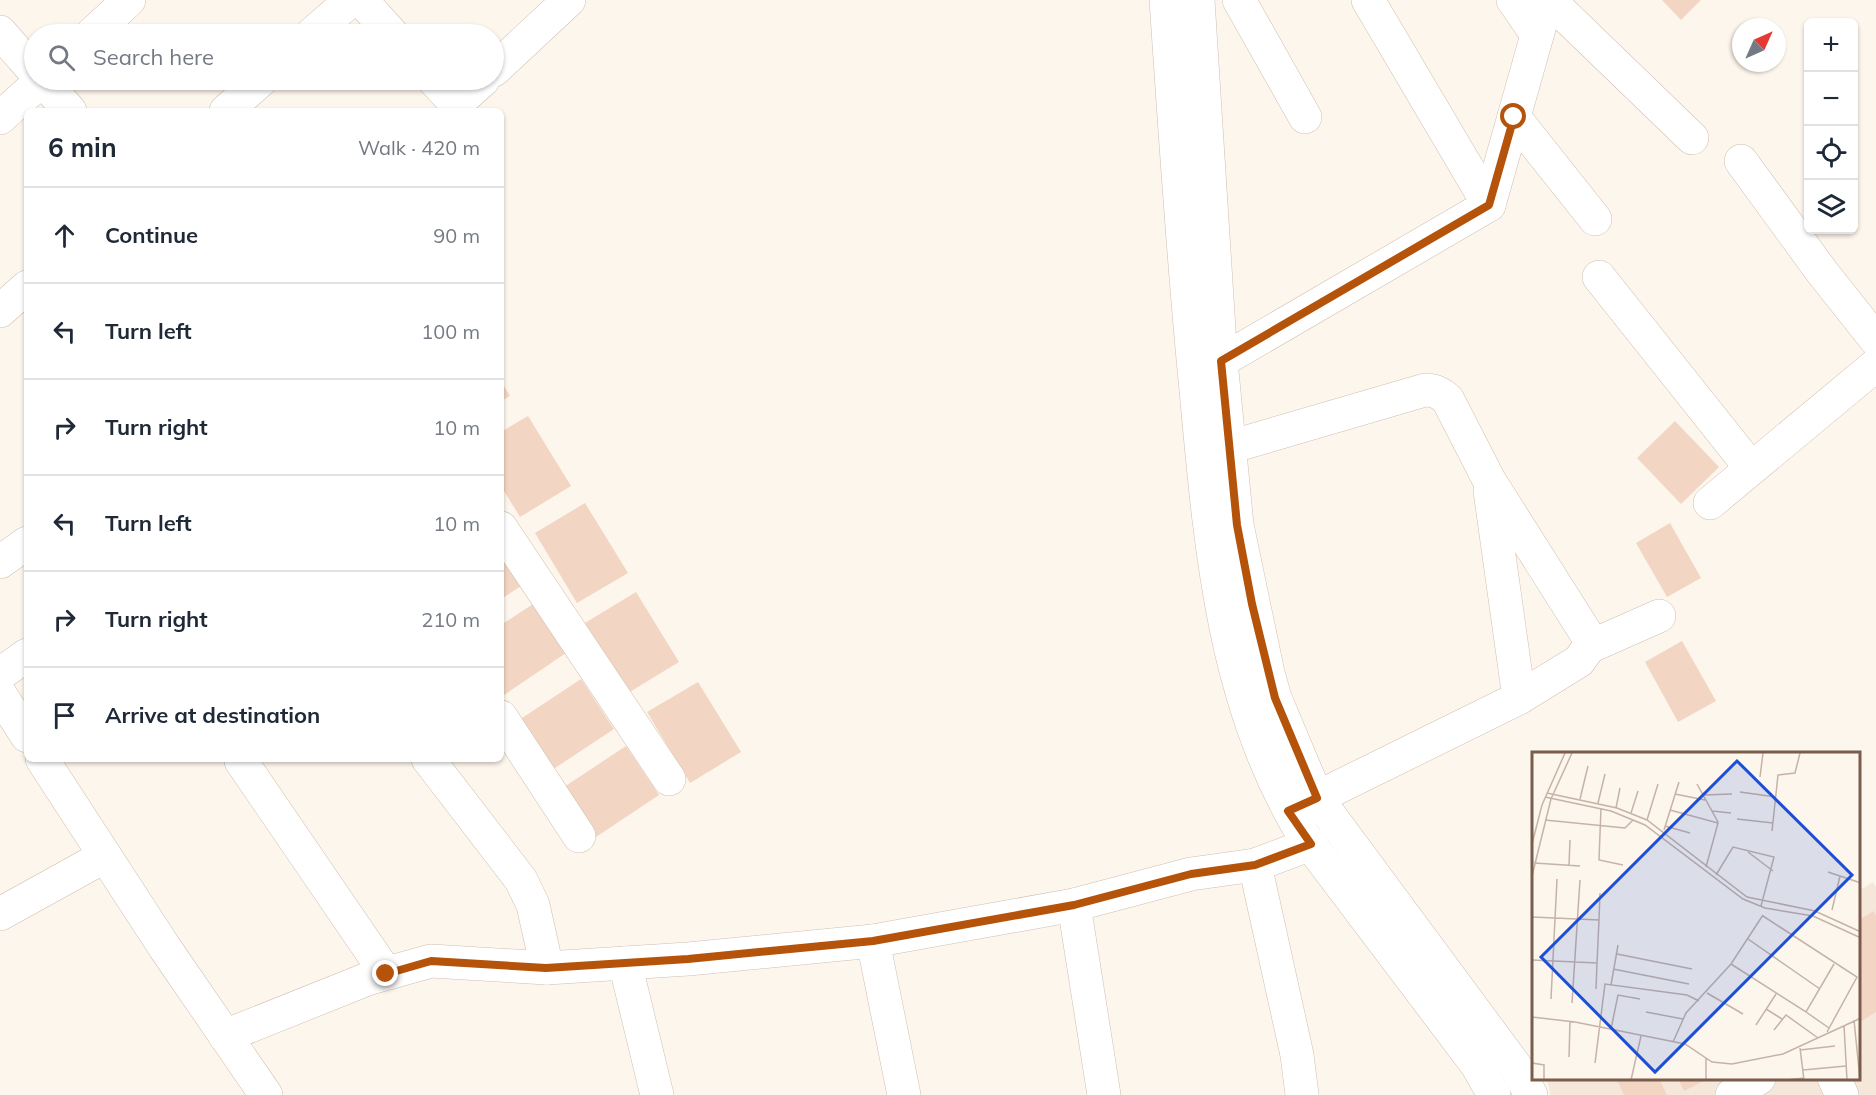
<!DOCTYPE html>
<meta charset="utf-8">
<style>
body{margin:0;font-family:Mulish,sans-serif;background:#f2f2f3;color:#1f2937}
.controls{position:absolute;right:18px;top:18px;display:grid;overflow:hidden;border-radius:9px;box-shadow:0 2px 4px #0004}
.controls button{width:54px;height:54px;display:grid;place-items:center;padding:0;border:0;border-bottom:2px solid #e0e1e3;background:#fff;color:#1f2937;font:30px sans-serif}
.compass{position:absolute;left:1732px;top:18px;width:54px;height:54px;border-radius:50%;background:#fff;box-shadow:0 2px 4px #0004;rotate:45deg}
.stop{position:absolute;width:18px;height:18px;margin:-14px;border:4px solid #b45309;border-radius:50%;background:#fff}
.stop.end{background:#b45309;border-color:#fff;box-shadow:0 2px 6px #0008}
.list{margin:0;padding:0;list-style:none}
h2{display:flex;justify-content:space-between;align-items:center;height:78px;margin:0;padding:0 24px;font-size:26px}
h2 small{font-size:20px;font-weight:400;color:#747a83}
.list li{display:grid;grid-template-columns:39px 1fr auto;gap:18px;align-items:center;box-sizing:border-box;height:96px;padding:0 24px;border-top:2px solid #e0e1e3}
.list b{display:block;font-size:22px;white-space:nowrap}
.list em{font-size:20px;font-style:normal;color:#747a83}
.icon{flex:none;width:33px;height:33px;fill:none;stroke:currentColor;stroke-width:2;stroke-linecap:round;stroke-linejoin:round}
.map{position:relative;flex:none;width:1876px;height:1095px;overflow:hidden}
.search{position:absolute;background:#fff;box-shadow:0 2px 4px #0004;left:24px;top:24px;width:480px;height:66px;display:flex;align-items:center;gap:15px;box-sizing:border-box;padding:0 21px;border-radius:33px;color:#747a83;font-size:22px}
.panel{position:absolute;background:#fff;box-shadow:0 2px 4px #0004;left:24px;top:108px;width:480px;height:654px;border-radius:9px}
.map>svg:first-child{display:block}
.residential{fill:#f5e8da}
.building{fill:#f3d5c3}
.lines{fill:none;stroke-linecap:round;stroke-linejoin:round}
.minor-casing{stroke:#d1beb0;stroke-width:34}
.minor{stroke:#fff;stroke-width:33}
.route{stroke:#b45309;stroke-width:8}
.inset-road{fill:none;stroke:#c5b3a7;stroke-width:1.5}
.view{fill:#1d4ed8;fill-opacity:0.15;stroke:#1d4ed8;stroke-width:3}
.inset-edge{fill:none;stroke:#7a5c4d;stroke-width:3}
</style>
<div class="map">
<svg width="1876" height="1095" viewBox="0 0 1876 1095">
<rect width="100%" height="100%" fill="#fdf6ec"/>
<path class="residential" d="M 1873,882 L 1876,887 L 1876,1095 L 1551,1095 L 1547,1080 L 1550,1078 L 1860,1078 L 1860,890 Z"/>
<g class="building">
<path d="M 1662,0 L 1701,0 L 1681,20 Z"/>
<path d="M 501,381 L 510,396 L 501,401 Z"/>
<path d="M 528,416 L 571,486 L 520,517 L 501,486 L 501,432 Z"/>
<path d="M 1675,421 L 1719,467 L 1681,504 L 1637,458 Z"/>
<path d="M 585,503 L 628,573 L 577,603 L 535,533 Z"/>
<path d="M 1670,523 L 1701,578 L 1667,597 L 1636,543 Z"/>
<path d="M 501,549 L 524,584 L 501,599 Z"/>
<path d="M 636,592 L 679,662 L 628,693 L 585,623 Z"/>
<path d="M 533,604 L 566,653 L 501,697 L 501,625 Z"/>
<path d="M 1682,641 L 1716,701 L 1678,722 L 1645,662 Z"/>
<path d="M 581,679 L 614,729 L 546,774 L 513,724 Z"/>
<path d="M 698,682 L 741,752 L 690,783 L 647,712 Z"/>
<path d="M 626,746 L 659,795 L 590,841 L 558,791 Z"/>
<path d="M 1874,911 L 1876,916 L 1876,1012 L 1860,1022 L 1860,919 Z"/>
<path d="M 1619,1078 L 1659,1078 L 1667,1095 L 1624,1095 L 1617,1080 Z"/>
<path d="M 1678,1078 L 1710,1078 L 1684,1091 Z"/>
</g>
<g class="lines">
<g class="minor-casing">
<g id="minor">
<path d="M 361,0 L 392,34"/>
<path d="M 1166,0 C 1175,130 1183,260 1196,390 C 1210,542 1222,703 1304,836 L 1477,1065 L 1494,1095"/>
<path d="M 1198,0 L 1221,361 L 1237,525 L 1268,673 L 1275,698 L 1317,798 L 1516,1067 L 1531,1095"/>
<path d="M 1239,0 L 1305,117"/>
<path d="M 1513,0 L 1537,35"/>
<path d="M 1549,0 L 1692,138"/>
<path d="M 0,32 L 34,71"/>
<path d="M 92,34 L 129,0"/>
<path d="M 312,34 L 351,0"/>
<path d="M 494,70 L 569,0"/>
<path d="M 42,80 L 70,111"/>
<path d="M 434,80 L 456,104 L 483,80"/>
<path d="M 226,111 L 261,80"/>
<path d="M 1514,117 L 1595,219"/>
<path d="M 0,118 L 42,80"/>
<path d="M 1741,161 L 1822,272 L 1876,340"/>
<path d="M 1489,205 L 1547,0"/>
<path d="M 1599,277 L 1751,468"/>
<path d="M 0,311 L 27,287"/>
<path d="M 1221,361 L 1489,205 L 1368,0"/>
<path d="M 1230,447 L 1425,390 C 1435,390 1441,393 1448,400 L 1489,480 L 1589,638 L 1589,647 L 1579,661 L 1519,698 L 1298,807"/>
<path d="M 1490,491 L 1519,698"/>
<path d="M 1710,503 L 1876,365"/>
<path d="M 501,528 L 669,779"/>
<path d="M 0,562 L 27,543"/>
<path d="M 1589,647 L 1659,616"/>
<path d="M 0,674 L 27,655"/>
<path d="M 0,694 L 27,736"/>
<path d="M 501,717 L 579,836"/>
<path d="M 42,759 L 165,948 L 266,1095"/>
<path d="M 428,759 L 521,880 L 533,905 L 547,968"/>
<path d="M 241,761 L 386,973"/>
<path d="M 1255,865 L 1297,1055 L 1302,1095"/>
<path d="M 1074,905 L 1104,1095"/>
<path d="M 0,914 L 105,856"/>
<path d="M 873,941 L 904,1095"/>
<path d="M 625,963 L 657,1095"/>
<path d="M 225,1036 L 370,978 L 431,961 L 547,968 L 688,959 L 873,941 L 1074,905 L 1191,874 L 1255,865 L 1311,844"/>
<path d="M 1834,1078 L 1842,1095"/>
<path d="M 1732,1095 L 1759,1078"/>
</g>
</g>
<use href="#minor" class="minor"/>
</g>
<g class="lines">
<path class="route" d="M 386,974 L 431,961 L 546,968 L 688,959 L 873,941 L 1074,905 L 1191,874 L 1255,865 L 1311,844 L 1288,811 L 1317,798 L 1275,698 L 1252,604 L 1237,525 L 1221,361 L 1489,205 L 1514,117"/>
</g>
<g transform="translate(1532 752)">
<rect width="328" height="328" fill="#fdf6ec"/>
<path class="inset-road" d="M 228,25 L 231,1M 165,32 L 186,70M 208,40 L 244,45M 15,41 L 85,56 L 115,68 L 215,145 L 283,159 L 329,180M 143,42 L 173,48M 171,43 L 200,42M 13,45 L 79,59 L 113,73 L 211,147 L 233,156 L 281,164 L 329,186M 48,47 L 56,14M 66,51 L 73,22M 69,56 L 67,108 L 91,113M 84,56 L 88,36M 138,58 L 186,71 L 174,115M 180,59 L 199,61M 99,61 L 106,39M 205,67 L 241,71M 13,68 L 93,76 L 101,68M 115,68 L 126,32M 133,74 L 158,81M 132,78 L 147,30M 240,79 L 246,23 L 263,21 L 268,1M 0,92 L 10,53 L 33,1M 216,100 L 241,119M 2,111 L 48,114M 37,113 L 38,88M 296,120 L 329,131M 184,123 L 201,95 L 242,105 L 229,154M 0,124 L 19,47 L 40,1M 300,158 L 308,124M 231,164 L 325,225 L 295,280M 0,165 L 67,168 L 68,141M 216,187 L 288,237M 85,202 L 160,217M 0,208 L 65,211 L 67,168M 199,212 L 274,260 L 302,212M 81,217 L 157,232M 79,233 L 86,193M 64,237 L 65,211M 175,241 L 211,262M 19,247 L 25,127M 40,251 L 48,128M 234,257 L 250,267M 114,260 L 151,267M 274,260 L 297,276M 0,265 L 43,270 L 153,292 L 180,310 L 200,312 L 251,302 L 329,266M 322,268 L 328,328M 224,273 L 244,242M 312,273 L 315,328M 79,277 L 86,243 L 108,247M 242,278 L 254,263 L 286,286M 141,290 L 154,261 L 199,212 L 231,163M 268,296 L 272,328M 268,298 L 303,294M 37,305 L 38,269M 174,306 L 174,328M 0,311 L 12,313 L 12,328M 63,311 L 73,232 L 155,243 L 167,249M 271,318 L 314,314M 99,328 L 109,284M 254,328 L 272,326"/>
<path class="view" d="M 205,9 L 320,123 L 123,320 L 9,205 Z"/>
<rect width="328" height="328" class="inset-edge"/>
</g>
</svg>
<div class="controls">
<button>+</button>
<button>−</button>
<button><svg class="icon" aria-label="locate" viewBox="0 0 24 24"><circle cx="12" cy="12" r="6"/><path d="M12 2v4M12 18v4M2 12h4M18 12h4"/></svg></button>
<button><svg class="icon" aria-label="layers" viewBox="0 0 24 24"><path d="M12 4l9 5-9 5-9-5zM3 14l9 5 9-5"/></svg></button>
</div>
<svg class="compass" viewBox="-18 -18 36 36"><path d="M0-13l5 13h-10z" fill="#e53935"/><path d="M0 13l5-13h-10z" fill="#747a83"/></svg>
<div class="stop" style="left:1514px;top:117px"></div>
<div class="stop end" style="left:386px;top:974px"></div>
<div class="search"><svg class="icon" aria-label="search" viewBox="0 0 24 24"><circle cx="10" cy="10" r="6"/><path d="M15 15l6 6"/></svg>Search here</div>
<section class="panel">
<h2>6 min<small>Walk · 420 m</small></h2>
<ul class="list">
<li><svg class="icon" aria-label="ahead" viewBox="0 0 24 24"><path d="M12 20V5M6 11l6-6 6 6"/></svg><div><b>Continue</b></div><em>90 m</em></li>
<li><svg class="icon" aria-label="left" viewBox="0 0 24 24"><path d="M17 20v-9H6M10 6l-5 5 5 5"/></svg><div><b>Turn left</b></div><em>100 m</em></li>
<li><svg class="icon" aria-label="right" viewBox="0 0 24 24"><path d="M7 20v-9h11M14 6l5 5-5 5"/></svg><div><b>Turn right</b></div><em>10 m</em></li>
<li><svg class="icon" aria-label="left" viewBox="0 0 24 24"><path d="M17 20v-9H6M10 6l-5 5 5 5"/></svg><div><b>Turn left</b></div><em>10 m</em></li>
<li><svg class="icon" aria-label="right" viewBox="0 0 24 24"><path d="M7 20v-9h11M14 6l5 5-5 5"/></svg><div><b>Turn right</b></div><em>210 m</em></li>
<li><svg class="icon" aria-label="arrive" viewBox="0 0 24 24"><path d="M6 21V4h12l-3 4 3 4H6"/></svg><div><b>Arrive at destination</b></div></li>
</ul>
</section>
</div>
